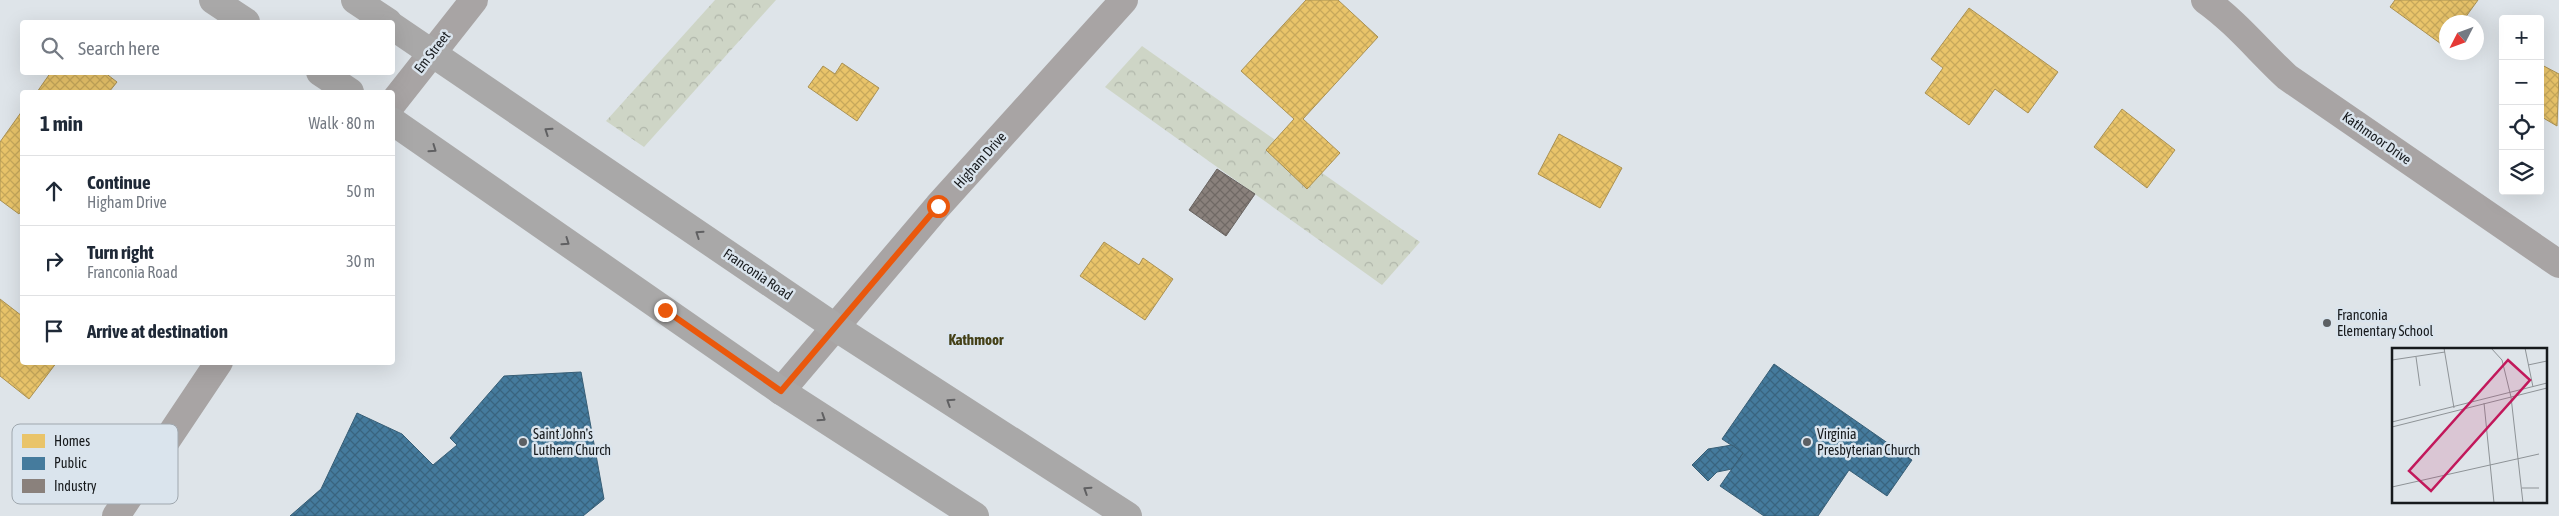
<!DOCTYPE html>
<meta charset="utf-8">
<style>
body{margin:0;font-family:"Asap Condensed",sans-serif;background:#f6f6f7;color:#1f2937}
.controls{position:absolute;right:15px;top:15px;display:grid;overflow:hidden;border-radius:5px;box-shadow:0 5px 20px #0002}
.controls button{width:45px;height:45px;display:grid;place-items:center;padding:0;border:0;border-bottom:1px solid #e0e1e3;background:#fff;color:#1f2937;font:25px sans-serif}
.compass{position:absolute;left:2439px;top:15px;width:45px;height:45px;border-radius:50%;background:#fff;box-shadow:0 5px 20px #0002;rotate:228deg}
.stop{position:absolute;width:15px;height:15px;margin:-11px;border:4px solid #ea580c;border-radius:50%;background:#fff}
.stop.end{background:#ea580c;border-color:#fff;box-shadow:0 1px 5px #0008}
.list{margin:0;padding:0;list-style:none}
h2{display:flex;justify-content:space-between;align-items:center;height:65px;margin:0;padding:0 20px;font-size:21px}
h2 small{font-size:16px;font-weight:400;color:#747a83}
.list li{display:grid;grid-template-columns:32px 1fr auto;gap:15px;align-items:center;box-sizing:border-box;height:70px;padding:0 20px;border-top:1px solid #e0e1e3}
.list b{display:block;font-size:19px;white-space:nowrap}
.list p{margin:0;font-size:16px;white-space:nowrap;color:#747a83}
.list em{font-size:16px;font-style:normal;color:#747a83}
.icon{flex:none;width:28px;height:28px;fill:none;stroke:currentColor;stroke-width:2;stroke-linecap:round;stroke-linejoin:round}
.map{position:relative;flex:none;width:2559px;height:516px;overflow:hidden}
.search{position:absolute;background:#fff;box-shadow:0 5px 20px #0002;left:20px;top:20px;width:375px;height:55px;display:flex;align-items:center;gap:12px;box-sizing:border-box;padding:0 18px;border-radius:5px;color:#747a83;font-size:19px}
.panel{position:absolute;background:#fff;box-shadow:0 5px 20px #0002;left:20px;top:90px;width:375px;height:275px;border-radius:5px}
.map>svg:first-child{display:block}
.forest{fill:url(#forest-crowns)}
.homes{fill:url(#homes-cross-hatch);stroke:#aa9153}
.public{fill:url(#public-cross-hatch);stroke:#375e76}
.industry{fill:url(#industry-cross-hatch);stroke:#67625f}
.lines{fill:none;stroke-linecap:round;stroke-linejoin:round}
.street{stroke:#a8a4a4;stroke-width:28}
.primary{stroke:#a9a8a8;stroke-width:28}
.oneway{stroke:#606062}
.route{stroke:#ea580c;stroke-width:6}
.poi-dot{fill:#5c6064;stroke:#dae4ed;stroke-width:2}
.labels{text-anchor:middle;stroke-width:5;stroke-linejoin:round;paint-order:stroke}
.street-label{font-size:14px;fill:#16191c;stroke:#dae4ed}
.poi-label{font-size:14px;fill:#16191c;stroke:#dae4ed;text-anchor:start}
.neighbourhood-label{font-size:15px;font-weight:bold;fill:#444017;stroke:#dae4ed}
.inset-road{fill:none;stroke:#8e9397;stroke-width:1}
.view{fill:#c2185b;fill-opacity:0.15;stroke:#c2185b;stroke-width:2.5}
.inset-edge{fill:none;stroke:#16191c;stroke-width:2.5}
.key{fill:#dae4ed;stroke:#9fa7ae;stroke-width:1}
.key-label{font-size:14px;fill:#16191c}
</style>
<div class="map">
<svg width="2559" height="516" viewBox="0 0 2559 516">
<defs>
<pattern id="forest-crowns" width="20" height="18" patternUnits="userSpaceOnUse" patternTransform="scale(1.25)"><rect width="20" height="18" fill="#ced5c6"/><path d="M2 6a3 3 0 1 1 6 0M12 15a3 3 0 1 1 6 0" fill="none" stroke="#b0b6aa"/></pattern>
<pattern id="homes-cross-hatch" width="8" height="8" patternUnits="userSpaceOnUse" patternTransform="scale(1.25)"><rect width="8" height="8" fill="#e9c46a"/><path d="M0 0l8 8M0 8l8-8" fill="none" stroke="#c7a85b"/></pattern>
<pattern id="public-cross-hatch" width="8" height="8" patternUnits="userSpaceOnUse" patternTransform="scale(1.25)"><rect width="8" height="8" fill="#457b9d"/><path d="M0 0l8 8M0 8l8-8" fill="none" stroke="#39647f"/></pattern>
<pattern id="industry-cross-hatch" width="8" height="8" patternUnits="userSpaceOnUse" patternTransform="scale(1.25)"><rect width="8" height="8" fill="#8a817c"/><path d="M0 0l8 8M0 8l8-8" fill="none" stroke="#706965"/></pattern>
</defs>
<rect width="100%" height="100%" fill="#dee4e9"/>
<g class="forest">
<path d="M 715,0 L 776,0 L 644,147 L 606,121 Z"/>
<path d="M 1142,46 L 1420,242 L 1382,285 L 1105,87 Z"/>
</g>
<g class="homes">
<path d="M 1306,0 L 1338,0 L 1378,37 L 1303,119 L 1340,153 L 1307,189 L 1266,150 L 1294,119 L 1241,71 Z"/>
<path d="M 2395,0 L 2478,0 L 2462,22 L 2446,22 L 2446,44 L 2444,46 L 2390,7 Z"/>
<path d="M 1969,8 L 2058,72 L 2028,113 L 1995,89 L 1969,125 L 1925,93 L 1943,68 L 1931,59 Z"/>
<path d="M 842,63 L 879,88 L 857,121 L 808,87 L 823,66 L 835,74 Z"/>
<path d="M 2540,64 L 2559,74 L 2557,126 L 2540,116 Z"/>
<path d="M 51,72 L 104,72 L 117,82 L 109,92 L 37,92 Z"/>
<path d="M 2122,109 L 2175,150 L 2147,188 L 2094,147 Z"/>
<path d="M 22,111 L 22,209 L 19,214 L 0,200 L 0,142 Z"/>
<path d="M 1559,134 L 1622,168 L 1600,208 L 1538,174 Z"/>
<path d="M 1104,242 L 1139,265 L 1143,258 L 1173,279 L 1145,320 L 1080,276 Z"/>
<path d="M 0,299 L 22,316 L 22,362 L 57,362 L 29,399 L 0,376 Z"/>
</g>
<g class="public">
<path d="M 1774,364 L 1912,460 L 1887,496 L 1849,470 L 1818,516 L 1764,516 L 1720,486 L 1743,453 L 1722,439 Z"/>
<path d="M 581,372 L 604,499 L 583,516 L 290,516 L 321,489 L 357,413 L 402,434 L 433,465 L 457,445 L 450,438 L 504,376 Z"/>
<path d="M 1732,445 L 1743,453 L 1732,469 L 1717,472 L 1708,481 L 1692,465 L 1708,449 Z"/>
</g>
<path class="industry" d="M 1217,169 L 1255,194 L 1226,236 L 1189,210 Z"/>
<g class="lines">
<g class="street">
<path d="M 2205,0 C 2236,22 2259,51 2287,77 L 2559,264"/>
<path d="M 392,104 L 474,0"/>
<path d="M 781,391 L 938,206 L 1124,0"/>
<path d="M 116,516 L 219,362"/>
</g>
<g class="primary">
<path d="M 213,0 L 246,22"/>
<path d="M 355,0 L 388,22"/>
<path d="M 392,26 L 835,327 L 1128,516"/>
<path d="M 320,72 L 350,92"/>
<path d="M 392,121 L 781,391 L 975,516"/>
</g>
</g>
<defs><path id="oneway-chevron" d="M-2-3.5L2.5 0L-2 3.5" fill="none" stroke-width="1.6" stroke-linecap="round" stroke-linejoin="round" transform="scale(1.25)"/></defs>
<g class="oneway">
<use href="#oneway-chevron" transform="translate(548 131) rotate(-146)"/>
<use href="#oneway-chevron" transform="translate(433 149) rotate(35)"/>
<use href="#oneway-chevron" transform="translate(699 234) rotate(-146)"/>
<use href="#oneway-chevron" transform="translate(566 242) rotate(35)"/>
<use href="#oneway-chevron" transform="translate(950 402) rotate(-147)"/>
<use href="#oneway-chevron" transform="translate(822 418) rotate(33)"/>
<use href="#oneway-chevron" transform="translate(1087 490) rotate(-147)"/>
</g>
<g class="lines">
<path class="route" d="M 665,310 L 781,391 L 938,206"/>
</g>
<g class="poi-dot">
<circle cx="2327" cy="323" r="5"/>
<circle cx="523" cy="442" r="5"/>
<circle cx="1807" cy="442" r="5"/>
</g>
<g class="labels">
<g class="street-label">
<text transform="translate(432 52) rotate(-52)" y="5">Em Street</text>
<text transform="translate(2377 138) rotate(35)" y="5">Kathmoor Drive</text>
<text transform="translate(980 160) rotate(-48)" y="5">Higham Drive</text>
<text transform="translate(758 274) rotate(34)" y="5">Franconia Road</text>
</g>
<g class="poi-label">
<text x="2337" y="320">Franconia<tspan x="2337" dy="16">Elementary School</tspan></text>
<text x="533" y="439">Saint John's<tspan x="533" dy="16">Luthern Church</tspan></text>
<text x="1817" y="439">Virginia<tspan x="1817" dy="16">Presbyterian Church</tspan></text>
</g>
<g class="neighbourhood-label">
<text x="976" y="345">Kathmoor</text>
</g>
</g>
<g transform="translate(2392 348)">
<rect width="155" height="155" fill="#dee4e9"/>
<path class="inset-road" d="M 52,0 L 62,60M 99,0 L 110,12 L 119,49 L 131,155M 133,0 L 141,39M 24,9 L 28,38M 0,12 L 53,4M 136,17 L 155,13M 92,55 L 102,155M 0,74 L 155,35M 0,79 L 155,40M 0,139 L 147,106M 130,140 L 147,140"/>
<path class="view" d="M 116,12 L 138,32 L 39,143 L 17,123 Z"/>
<rect width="155" height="155" class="inset-edge"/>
</g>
<rect x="12" y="424" width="166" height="80" rx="8" class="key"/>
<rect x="22" y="434" width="23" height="14" fill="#e9c46a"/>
<rect x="22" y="457" width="23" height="13" fill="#457b9d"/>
<rect x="22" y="479" width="23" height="14" fill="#8a817c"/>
<g class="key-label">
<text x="54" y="446">Homes</text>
<text x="54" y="468">Public</text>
<text x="54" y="491">Industry</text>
</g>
</svg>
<div class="controls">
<button>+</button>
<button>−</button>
<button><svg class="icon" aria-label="locate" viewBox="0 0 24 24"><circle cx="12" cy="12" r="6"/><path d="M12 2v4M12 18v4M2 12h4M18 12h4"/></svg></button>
<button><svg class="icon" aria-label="layers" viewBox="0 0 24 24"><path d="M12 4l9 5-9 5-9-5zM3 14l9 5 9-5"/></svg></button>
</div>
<svg class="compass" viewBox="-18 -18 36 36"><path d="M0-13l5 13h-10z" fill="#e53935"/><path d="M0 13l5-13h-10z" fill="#747a83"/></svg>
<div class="stop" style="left:938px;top:206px"></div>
<div class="stop end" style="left:665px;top:310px"></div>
<div class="search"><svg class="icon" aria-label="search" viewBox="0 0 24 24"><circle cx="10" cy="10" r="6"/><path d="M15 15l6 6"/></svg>Search here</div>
<section class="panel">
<h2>1 min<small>Walk · 80 m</small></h2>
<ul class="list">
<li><svg class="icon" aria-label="ahead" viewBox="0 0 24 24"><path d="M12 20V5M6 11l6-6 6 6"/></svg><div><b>Continue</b><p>Higham Drive</p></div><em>50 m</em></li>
<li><svg class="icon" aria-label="right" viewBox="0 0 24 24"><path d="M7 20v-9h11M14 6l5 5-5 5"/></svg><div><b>Turn right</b><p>Franconia Road</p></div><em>30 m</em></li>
<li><svg class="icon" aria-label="arrive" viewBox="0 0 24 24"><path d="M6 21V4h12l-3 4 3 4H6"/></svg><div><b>Arrive at destination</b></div></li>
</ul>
</section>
</div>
